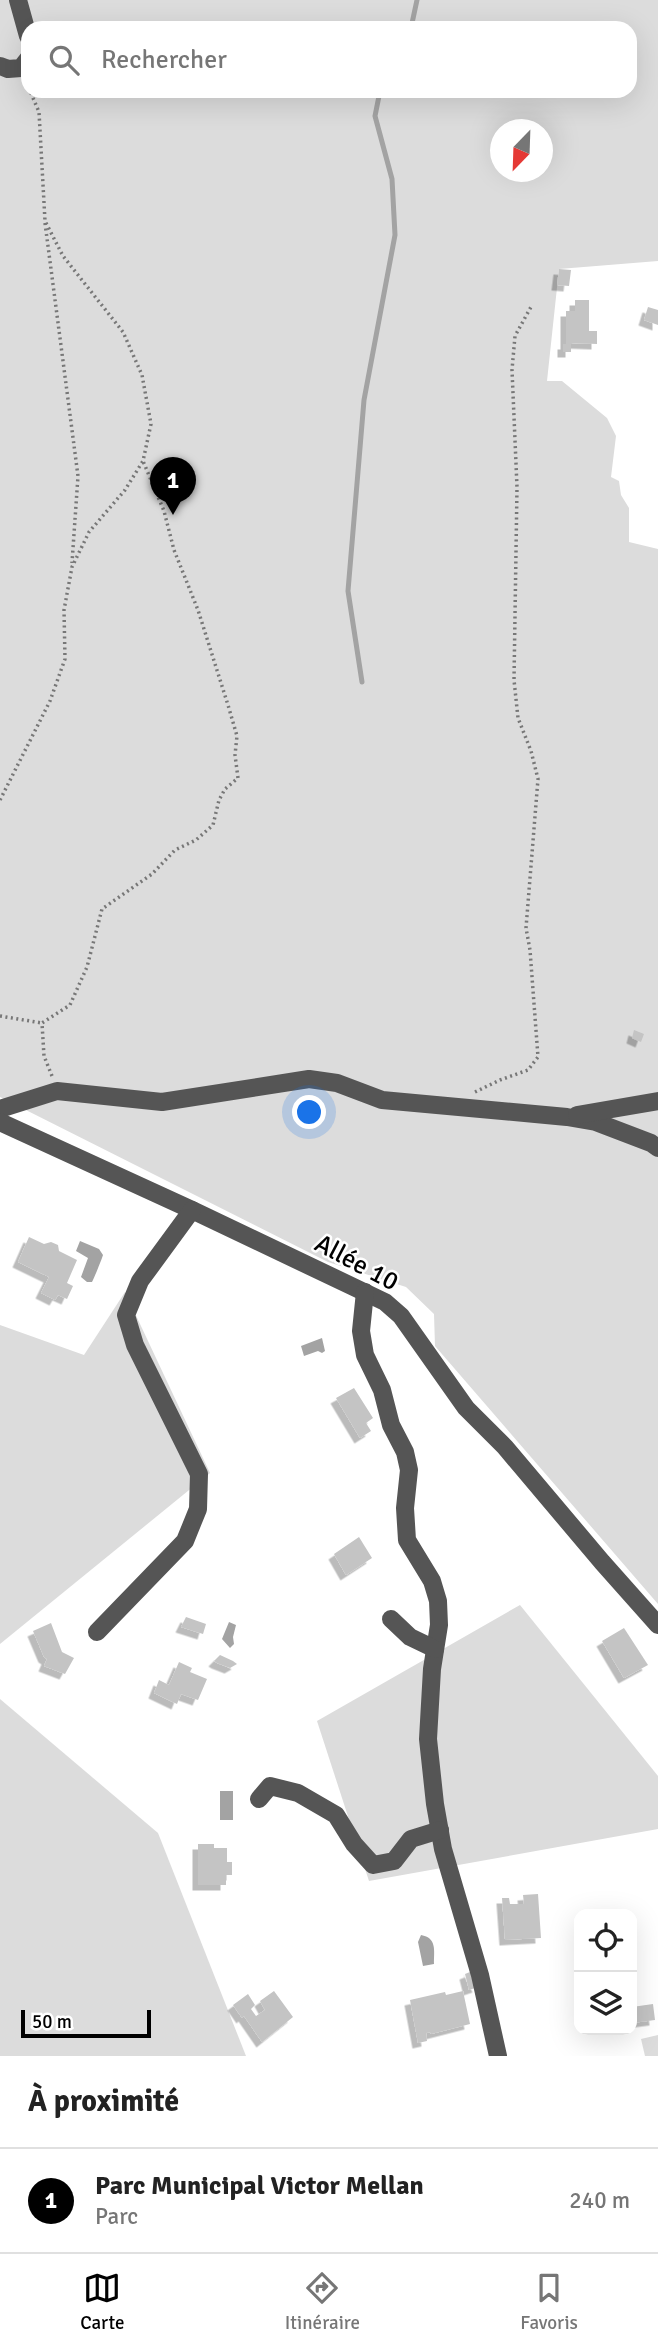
<!DOCTYPE html>
<html lang="fr">
<meta charset="utf-8">
<style>
body{margin:0;font-family:Signika,sans-serif;background:#f6f6f6;color:#222}
.controls{position:absolute;right:21px;bottom:21px;display:grid;overflow:hidden;border-radius:14px;box-shadow:0 7px 28px #0002}
.controls button{width:63px;height:63px;display:grid;place-items:center;padding:0;border:0;border-bottom:2px solid #e0e0e0;background:#fff;color:#222;font:35px sans-serif}
.compass{position:absolute;left:490px;top:119px;width:63px;height:63px;border-radius:50%;background:#fff;box-shadow:0 7px 28px #0002;rotate:203deg}
.scale{position:absolute;left:21px;bottom:18px;width:130px;box-sizing:border-box;padding-left:7px;border:4px solid #000;border-top:0;font-size:19px;line-height:24px;white-space:nowrap;color:#000;-webkit-text-stroke:5px #fff;paint-order:stroke}
.you{position:absolute;left:310px;top:1113px;width:24px;height:24px;margin:-18px;border:5px solid #fff;border-radius:50%;background:#1a73e8;box-shadow:0 0 0 10px #1a73e833}
.badge{display:grid;place-items:center;width:46px;height:46px;border-radius:50%;background:#000;color:#fff;font-size:23px;font-weight:700}
.pin{position:absolute;translate:-50% -58px;filter:drop-shadow(0 2px 4px #0008)}
.pin::after{content:'';position:absolute;top:37px;width:24px;height:21px;background:inherit;clip-path:polygon(0 0,100% 0,50% 100%)}
.list{margin:0;padding:0;list-style:none}
h2{display:flex;justify-content:space-between;align-items:center;height:91px;margin:0;padding:0 28px;font-size:30px}
h2 small{font-size:23px;font-weight:400;color:#767676}
.list li{display:grid;grid-template-columns:46px 1fr auto;gap:21px;align-items:center;box-sizing:border-box;height:105px;padding:0 28px;border-top:2px solid #e0e0e0}
.list b{display:block;font-size:26px;white-space:nowrap}
.list p{margin:0;font-size:23px;white-space:nowrap;color:#767676}
.list em{font-size:23px;font-style:normal;color:#767676}
.icon{flex:none;width:38px;height:38px;fill:none;stroke:currentColor;stroke-width:2;stroke-linecap:round;stroke-linejoin:round}
.map{position:relative;flex:none;width:658px;height:2056px;overflow:hidden}
.search{position:absolute;background:#fff;box-shadow:0 7px 28px #0002;left:21px;right:21px;top:21px;height:77px;display:flex;align-items:center;gap:18px;box-sizing:border-box;padding:0 24px;border-radius:21px;color:#767676;font-size:26px}
.sheet{height:196px;background:#fff}
nav{display:flex;justify-content:space-around;align-items:center;box-sizing:border-box;height:98px;border-top:2px solid #e0e0e0;background:#fff;font-size:19px;color:#767676}
nav a{display:grid;justify-items:center;gap:4px}
nav .on{color:#000}
.map>svg:first-child{display:block}
.green{fill:#dcdcdc;fill-rule:evenodd}
.water{fill:#a3a3a3}
.lines{fill:none;stroke-linecap:round;stroke-linejoin:round}
.stream{stroke:#a3a3a3;stroke-width:5}
.building{fill:#c4c4c4;filter:url(#shadow)}
.path{stroke:#777;stroke-width:3.5;stroke-dasharray:2 3.5;stroke-linecap:butt}
.minor{stroke:#555;stroke-width:18}
.labels{text-anchor:middle;stroke-width:5;stroke-linejoin:round;paint-order:stroke}
.street-label{font-size:26px;fill:#000;stroke:#fff}
</style>
<div class="map">
<svg width="658" height="2056" viewBox="0 0 658 2056">
<defs>
<filter id="shadow"><feDropShadow dx="-5.5" dy="5.5" stdDeviation="0" flood-color="#0004"/></filter>
</defs>
<rect width="100%" height="100%" fill="#fff"/>
<g class="green">
<path d="M 0,0 L 658,0 L 658,261 L 559,269 L 547,381 L 562,381 L 607,418 L 616,436 L 611,477 L 619,481 L 621,495 L 629,508 L 629,542 L 658,549 L 658,1604 L 435,1346 L 434,1314 L 406,1287 L 328,1262 L 0,1097 ZM 28,28 L 630,28 L 630,91 L 28,91 ZM 500,130 L 542,130 L 542,172 L 500,172 Z"/>
<path d="M 125,1292 L 210,1473 L 0,1644 L 0,1325 L 84,1355 Z"/>
<path d="M 520,1605 L 658,1776 L 658,1829 L 369,1881 L 317,1721 Z"/>
<path d="M 0,1699 L 158,1833 L 246,2056 L 0,2056 Z"/>
<path d="M 658,2035 L 658,2056 L 645,2056 L 641,2039 Z"/>
</g>
<g class="water">
<path d="M 80,1241 L 99,1249 L 103,1255 C 103,1256 93,1281 92,1282 L 87,1282 L 81,1277 L 88,1258 L 76,1251 Z"/>
<path d="M 322,1338 L 325,1351 L 322,1353 L 318,1351 L 304,1356 L 301,1346 Z"/>
<path d="M 229,1622 L 236,1625 L 233,1637 L 234,1644 L 230,1648 L 222,1639 Z"/>
<rect x="220" y="1791" width="13" height="29"/>
<path d="M 421,1935 C 437,1938 434,1950 434,1964 L 423,1966 L 418,1942 Z"/>
</g>
<g class="lines">
<g class="stream">
<path d="M 411,28 L 417,0"/>
<path d="M 362,682 L 348,591 L 364,400 L 395,235 L 392,179 L 375,116 L 380,91"/>
</g>
</g>
<g class="building">
<path d="M 559,269 L 571,270 L 569,286 L 557,285 Z"/>
<path d="M 575,300 L 589,300 L 589,331 L 597,331 L 597,344 L 571,343 L 571,352 L 563,352 L 563,344 L 566,344 L 566,311 L 575,311 Z"/>
<path d="M 648,307 L 658,310 L 658,325 L 644,320 Z"/>
<path d="M 634,1030 L 644,1034 L 641,1042 L 632,1038 Z"/>
<path d="M 29,1237 L 44,1244 L 51,1242 L 58,1245 L 59,1251 L 77,1260 L 67,1283 L 73,1286 L 67,1299 L 58,1295 L 55,1300 L 41,1293 L 49,1277 L 18,1262 Z"/>
<path d="M 354,1388 L 373,1418 L 366,1423 L 371,1431 L 360,1438 L 336,1398 Z"/>
<path d="M 359,1537 L 372,1558 L 346,1575 L 334,1554 Z"/>
<path d="M 186,1617 L 206,1624 L 203,1634 L 181,1627 Z"/>
<path d="M 51,1623 L 62,1652 L 74,1658 L 65,1674 L 44,1666 L 47,1659 L 44,1657 L 33,1631 Z"/>
<path d="M 624,1628 L 648,1665 L 624,1678 L 602,1641 Z"/>
<path d="M 220,1655 L 233,1661 L 237,1664 L 230,1668 L 217,1663 L 214,1661 Z"/>
<path d="M 179,1662 L 192,1668 L 190,1672 L 207,1679 L 198,1700 L 181,1694 L 177,1704 L 154,1693 L 159,1680 L 169,1685 Z"/>
<path d="M 198,1844 L 214,1844 L 214,1848 L 227,1848 L 227,1862 L 232,1862 L 232,1875 L 226,1875 L 226,1885 L 198,1885 Z"/>
<path d="M 538,1894 L 541,1938 L 505,1940 L 502,1898 L 509,1898 L 510,1904 L 524,1904 L 523,1895 Z"/>
<path d="M 469,1969 L 478,1987 L 469,1990 L 465,1974 L 470,1972 Z"/>
<path d="M 274,1991 L 293,2017 L 262,2042 L 244,2016 L 242,2018 L 233,2005 L 248,1994 L 255,2005 L 251,2009 L 256,2016 L 265,2010 L 260,2001 Z"/>
<path d="M 463,1991 L 470,2024 L 431,2034 L 430,2032 L 426,2033 L 427,2041 L 418,2043 L 410,2000 L 445,1992 L 446,1995 Z"/>
<path d="M 653,2004 L 655,2020 L 632,2023 L 632,2007 Z"/>
</g>
<g class="lines">
<g class="path">
<path d="M 45,223 L 78,476 L 72,563"/>
<path d="M 0,800 L 50,701 L 65,659 L 64,610 L 72,567 L 89,532 L 125,490 L 143,461 L 151,424 L 142,375 L 123,332 L 63,256 L 45,221 L 39,112 L 30,91"/>
<path d="M 0,1016 L 42,1023"/>
<path d="M 52,1076 L 44,1056 L 42,1023 L 70,1005 L 87,967 L 102,909 L 152,874 L 175,850 L 196,840 L 213,825 L 219,800 L 225,789 L 238,778 L 235,755 L 237,736 L 228,705 L 198,610 L 174,550 L 164,511 L 143,461"/>
<path d="M 475,1092 L 500,1080 L 528,1070 L 538,1057 L 530,950 L 526,928 L 538,779 L 531,751 L 518,718 L 514,680 L 517,487 L 512,370 L 515,336 L 532,305"/>
</g>
<g class="minor">
<path d="M 18,0 L 28,36"/>
<path d="M 0,66 L 8,69 L 21,68 L 28,59"/>
<path d="M 0,1109 L 57,1091 L 162,1102 L 309,1079 L 337,1083 L 382,1100 L 567,1117 L 596,1122 L 651,1143 L 658,1148"/>
<path d="M 577,1115 L 658,1101"/>
<path d="M 0,1122 L 192,1210 L 385,1302 L 401,1316 L 466,1408 L 505,1447 L 602,1562 L 658,1625"/>
<path d="M 365,1292 L 361,1331 L 365,1355 L 382,1390 L 391,1425 L 405,1452 L 409,1470 L 405,1508 L 407,1540 L 432,1581 L 438,1601 L 439,1625 L 432,1669 L 428,1739 L 435,1804 L 443,1849 L 480,1975 L 498,2056"/>
<path d="M 391,1619 L 410,1637 L 435,1649"/>
<path d="M 97,1632 L 185,1541 L 198,1509 L 199,1474 L 135,1345 L 126,1315 L 140,1281 L 192,1210"/>
<path d="M 259,1799 L 270,1786 L 298,1793 L 336,1815 L 354,1844 L 373,1865 L 394,1861 L 411,1839 L 440,1830"/>
</g>
</g>
<g class="labels">
<g class="street-label">
<text transform="translate(357 1262) rotate(28)" y="9">Allée 10</text>
</g>
</g>
</svg>
<div class="controls">
<button><svg class="icon" aria-label="locate" viewBox="0 0 24 24"><circle cx="12" cy="12" r="6"/><path d="M12 2v4M12 18v4M2 12h4M18 12h4"/></svg></button>
<button><svg class="icon" aria-label="layers" viewBox="0 0 24 24"><path d="M12 4l9 5-9 5-9-5zM3 14l9 5 9-5"/></svg></button>
</div>
<svg class="compass" viewBox="-18 -18 36 36"><path d="M0-13l5 13h-10z" fill="#e53935"/><path d="M0 13l5-13h-10z" fill="#767676"/></svg>
<div class="scale">50 m</div>
<div class="you"></div>
<div class="pin badge" style="left:173px;top:515px">1</div>
<div class="search"><svg class="icon" aria-label="search" viewBox="0 0 24 24"><circle cx="10" cy="10" r="6"/><path d="M15 15l6 6"/></svg>Rechercher</div>
</div>
<section class="sheet">
<h2>À proximité<small></small></h2>
<ul class="list">
<li><span class="badge">1</span><div><b>Parc Municipal Victor Mellan</b><p>Parc</p></div><em>240 m</em></li>
</ul>
</section>
<nav>
<a class="on"><svg class="icon" aria-label="map" viewBox="0 0 24 24"><path d="M3 6l6-2 6 2 6-2v14l-6 2-6-2-6 2zM9 4v14M15 6v14"/></svg>Carte</a>
<a><svg class="icon" aria-label="directions" viewBox="0 0 24 24"><path d="M12 3l9 9-9 9-9-9zM9 14v-3h6M13 9l2 2-2 2"/></svg>Itinéraire</a>
<a><svg class="icon" aria-label="saved" viewBox="0 0 24 24"><path d="M7 4h10v16l-5-4-5 4z"/></svg>Favoris</a>
</nav>
